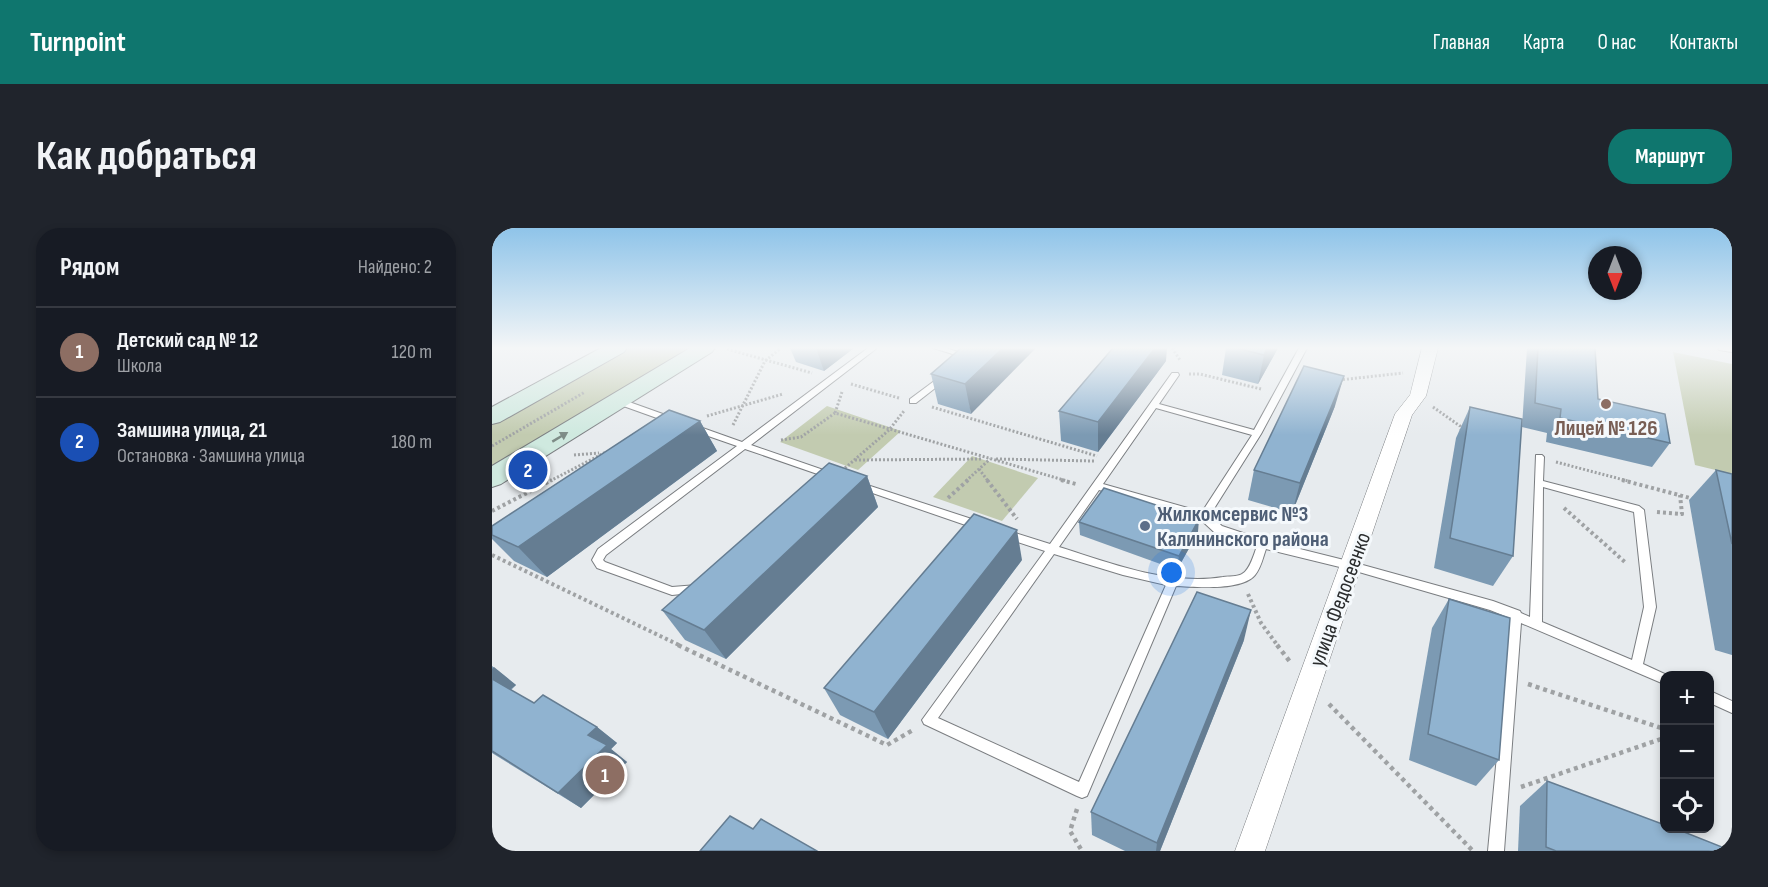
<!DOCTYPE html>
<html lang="ru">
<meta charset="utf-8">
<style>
body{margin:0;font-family:"Sofia Sans Condensed",sans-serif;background:#20242c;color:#f1f3f6}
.controls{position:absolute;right:18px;bottom:18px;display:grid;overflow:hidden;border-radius:12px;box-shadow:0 3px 9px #0003}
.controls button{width:54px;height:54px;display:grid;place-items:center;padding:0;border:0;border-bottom:2px solid #363941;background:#171b24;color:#f1f3f6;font:30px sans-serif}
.compass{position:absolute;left:1096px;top:18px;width:54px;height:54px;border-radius:50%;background:#171b24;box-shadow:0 3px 9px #0003;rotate:180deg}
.you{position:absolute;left:680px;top:345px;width:21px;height:21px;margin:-15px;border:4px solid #fff;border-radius:50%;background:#1a73e8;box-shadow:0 0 0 9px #1a73e833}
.badge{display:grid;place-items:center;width:39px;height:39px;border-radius:50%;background:#0f766e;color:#fff;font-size:20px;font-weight:700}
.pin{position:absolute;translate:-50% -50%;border:3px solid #fff;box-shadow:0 2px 6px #0006}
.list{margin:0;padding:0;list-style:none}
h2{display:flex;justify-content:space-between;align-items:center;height:78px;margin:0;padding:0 24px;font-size:26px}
h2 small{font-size:20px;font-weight:400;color:#9ea1a6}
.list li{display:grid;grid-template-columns:39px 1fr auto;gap:18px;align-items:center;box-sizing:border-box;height:90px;padding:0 24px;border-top:2px solid #363941}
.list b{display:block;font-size:22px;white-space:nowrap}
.list p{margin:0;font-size:20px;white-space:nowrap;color:#9ea1a6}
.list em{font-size:20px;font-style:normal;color:#9ea1a6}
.icon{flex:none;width:33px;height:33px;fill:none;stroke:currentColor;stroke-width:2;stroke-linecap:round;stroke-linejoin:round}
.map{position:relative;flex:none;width:1240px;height:623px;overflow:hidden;border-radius:24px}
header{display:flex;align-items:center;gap:36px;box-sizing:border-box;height:84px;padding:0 30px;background:#0f766e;color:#fff}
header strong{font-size:28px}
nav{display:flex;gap:33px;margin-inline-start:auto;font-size:21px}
.intro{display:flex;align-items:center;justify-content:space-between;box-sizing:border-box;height:144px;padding:0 36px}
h1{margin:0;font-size:42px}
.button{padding:15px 27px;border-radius:24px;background:#0f766e;color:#fff;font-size:21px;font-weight:700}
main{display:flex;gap:36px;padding:0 36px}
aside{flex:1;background:#171b24;border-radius:24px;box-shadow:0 3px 9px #0003}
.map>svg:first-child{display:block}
.green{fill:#c2cbb0}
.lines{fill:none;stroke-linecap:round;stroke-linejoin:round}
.lane-casing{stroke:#7a7d80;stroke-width:2}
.street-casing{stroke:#7a7d80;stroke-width:1}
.secondary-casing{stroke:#7a7d80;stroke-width:2}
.path-far2{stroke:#9fa2a4;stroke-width:3;stroke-dasharray:2 2;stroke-linecap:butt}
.path-far1{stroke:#9fa2a4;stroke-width:4;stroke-dasharray:3 3;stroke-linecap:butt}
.path{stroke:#9fa2a4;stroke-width:4.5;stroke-dasharray:4 4;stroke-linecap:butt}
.lane{fill:#fff;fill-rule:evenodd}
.street{fill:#fff;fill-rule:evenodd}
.secondary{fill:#cfe9df;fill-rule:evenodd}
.wall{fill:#7c9ab3}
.shaded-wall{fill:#657d92}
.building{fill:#90b3d0;stroke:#657d92;stroke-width:1.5}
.oneway{fill:#7d8b86}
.education-dot{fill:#8d6e63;stroke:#f5f9fc;stroke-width:2}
.service-dot{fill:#5c6f8a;stroke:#f5f9fc;stroke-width:2}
.labels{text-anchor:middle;stroke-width:6;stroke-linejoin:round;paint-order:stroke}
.education-label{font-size:22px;font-weight:bold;fill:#785e54;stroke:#f5f9fc}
.service-label{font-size:22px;font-weight:bold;fill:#4e5e75;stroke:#f5f9fc;text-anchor:start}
.street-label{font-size:22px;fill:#2b2d2e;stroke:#f5f9fc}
</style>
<header>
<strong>Turnpoint</strong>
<nav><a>Главная</a><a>Карта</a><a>О нас</a><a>Контакты</a></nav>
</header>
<div class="intro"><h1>Как добраться</h1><a class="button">Маршрут</a></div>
<main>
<aside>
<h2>Рядом<small>Найдено: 2</small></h2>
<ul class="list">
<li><span class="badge" style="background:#8d6e63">1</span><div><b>Детский сад № 12</b><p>Школа</p></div><em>120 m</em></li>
<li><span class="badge" style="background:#1a4fb4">2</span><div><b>Замшина улица, 21</b><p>Остановка · Замшина улица</p></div><em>180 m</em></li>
</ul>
</aside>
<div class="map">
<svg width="1240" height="623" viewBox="0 0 1240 623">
<rect width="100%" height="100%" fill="#e7ebee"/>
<g class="green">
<path d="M 137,120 L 202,120 L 0,241 L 0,197 Z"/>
<path d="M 1181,124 L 1240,136 L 1240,246 L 1203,237 Z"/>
<path d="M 335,178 L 409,203 L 366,242 L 288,214 Z"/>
<path d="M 480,228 L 546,250 L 510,293 L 441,269 Z"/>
</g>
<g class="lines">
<g class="lane-casing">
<g id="lane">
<path d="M 376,120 L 385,120 L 259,217 L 343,246 L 345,248 L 343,250 L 337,250 L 253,221 L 114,327 L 111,332 L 113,334 L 180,359 L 205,357 L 209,358 L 211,361 L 209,364 L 180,367 L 105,340 L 100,332 L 106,321 L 245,218 L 199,202 L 199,198 L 205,198 L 250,214 Z"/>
<path d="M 441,120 L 454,120 L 481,129 L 477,131 Z"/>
<path d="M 807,120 L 815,120 L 769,206 L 718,287 L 730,298 L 772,312 L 860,334 L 1001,373 L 1028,383 L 1029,385 L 1038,389 L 1044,227 L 1050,227 L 1052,229 L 1051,253 L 1147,278 L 1152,282 L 1164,379 L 1151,436 L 1177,448 L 1172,448 L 1172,456 L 1029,395 L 1012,623 L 996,623 L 1018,390 L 998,382 L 860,342 L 774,321 C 771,329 769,340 763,347 C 750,363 703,359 684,358 L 595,568 L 590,570 L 585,568 L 432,496 L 430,492 L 553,323 L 510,309 L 509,306 L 510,303 L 514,302 L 558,316 L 680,145 L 686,145 L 687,147 L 667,176 L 762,202 ZM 664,180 L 760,207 L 710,284 L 611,256 ZM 1051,259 L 1142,284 L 1152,379 L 1140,432 L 1050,394 ZM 607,262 L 708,291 L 722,304 L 765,318 C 762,326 758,342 750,346 C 745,349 736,348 731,349 C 676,358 619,335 567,319 ZM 562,326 L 631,347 L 674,357 L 587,554 L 446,490 Z"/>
<path d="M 1226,120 L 1240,120 L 1240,124 L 1227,122 Z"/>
<path d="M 449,148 L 452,148 L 456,150 L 424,175 L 418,175 L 418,171 Z"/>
<path d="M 126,170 L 182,190 L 183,192 L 182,194 L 176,194 L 123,175 L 122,173 Z"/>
<path d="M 366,254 L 492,295 L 493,298 L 488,302 L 363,259 L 361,257 L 363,255 Z"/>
<path d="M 1218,463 L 1240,473 L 1240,485 L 1218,475 Z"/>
</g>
</g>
<g class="street-casing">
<path id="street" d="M 930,120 L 946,120 L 934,168 L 920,187 L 773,623 L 743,623 L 903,186 L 918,167 Z"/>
</g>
<g class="secondary-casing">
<g id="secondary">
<path d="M 109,120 L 135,120 L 132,124 L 8,194 L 0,196 L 0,179 Z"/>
<path d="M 198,120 L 223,120 L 220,124 L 9,256 L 0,259 L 0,238 Z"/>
</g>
</g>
<g class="path-far2">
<path d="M 680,120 L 688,132"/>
<path d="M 235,121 L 320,145"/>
<path d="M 697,146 L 708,146 L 769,161"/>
<path d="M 847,152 L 911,145"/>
<path d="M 359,156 L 407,170"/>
<path d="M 350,164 L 343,185 L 575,253"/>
<path d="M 440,179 L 605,228"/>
<path d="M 941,179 L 968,198 L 970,205"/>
<path d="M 215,188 L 291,166"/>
<path d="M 241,197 L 273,133 L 289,120"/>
<path d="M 289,212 L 309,209 L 343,185"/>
<path d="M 0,218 L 93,164"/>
<path d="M 82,227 L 107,225"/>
<path d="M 504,231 L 602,233"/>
<path d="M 363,232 L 491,231"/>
<path d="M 1064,234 L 1136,253"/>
<path d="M 353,240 L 397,202 L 412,183"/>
<path d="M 487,241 L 496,253"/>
<path d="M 58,253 L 114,224"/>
<path d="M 474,253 L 498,231"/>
</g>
<g class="path-far1">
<path d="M 495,252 L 525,291"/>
<path d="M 569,252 L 584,256"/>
<path d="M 1130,252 L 1202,271"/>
<path d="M 456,270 L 476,252"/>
<path d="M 1072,280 L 1134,335"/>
<path d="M 0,283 L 60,252"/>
<path d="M 1165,284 L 1190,286 L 1188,267"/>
<path d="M 0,327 L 189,418"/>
<path d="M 756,366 L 769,395 L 786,418"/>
</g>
<g class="path">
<path d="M 186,417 L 395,517 L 421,502"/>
<path d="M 785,417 L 799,435"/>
<path d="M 1036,456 L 1172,501"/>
<path d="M 837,476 L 981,623"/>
<path d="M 1029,559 L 1172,510"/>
<path d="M 585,581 L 578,603 L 590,623"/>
</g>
<use href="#lane" class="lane"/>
<use href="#street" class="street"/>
<use href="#secondary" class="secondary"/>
</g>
<g class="wall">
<path d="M 298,120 L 362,120 L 332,143 L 304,134 Z"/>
<path d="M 469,120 L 479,186 L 446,176 L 439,146 Z"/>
<path d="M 734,120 L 786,120 L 766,156 L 730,147 Z"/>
<path d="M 1035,120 L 1103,120 L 1106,171 L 1178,215 L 1160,239 L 1054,214 L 1055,205 L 1030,199 Z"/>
<path d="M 674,133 L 606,224 L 569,213 L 567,183 Z"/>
<path d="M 843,178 L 800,285 L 756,272 L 762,242 Z"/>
<path d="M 978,179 L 1021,328 L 1001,358 L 942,340 L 964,210 Z"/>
<path d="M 208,193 L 225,223 L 55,349 L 22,333 L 0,311 L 0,298 Z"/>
<path d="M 1224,242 L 1240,246 L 1240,427 L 1223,422 L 1197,272 Z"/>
<path d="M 375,248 L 386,279 L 234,431 L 193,412 L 170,382 Z"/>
<path d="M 587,294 L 706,304 L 685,342 L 588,307 Z"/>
<path d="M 530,332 L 396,511 L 348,487 L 332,460 Z"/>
<path d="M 957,371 L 1007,532 L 984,558 L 917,532 L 940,400 Z"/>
<path d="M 752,412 L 668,623 L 633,623 L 600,607 L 599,584 Z"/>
<path d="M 0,438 L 24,457 L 19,462 L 42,475 L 105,499 L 125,515 L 119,521 L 135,534 L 89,580 L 0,525 Z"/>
<path d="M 1055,553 L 1240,623 L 1026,623 L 1028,578 Z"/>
</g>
<g class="shaded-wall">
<path d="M 324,120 L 362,120 L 332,143 Z"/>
<path d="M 511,120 L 544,120 L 479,186 L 473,156 Z"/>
<path d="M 663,120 L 675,120 L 674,133 L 606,224 L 606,194 Z"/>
<path d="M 775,120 L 786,120 L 766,156 L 772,127 Z"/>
<path d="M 852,148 L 843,178 L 800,285 L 808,255 Z"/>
<path d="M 208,193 L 225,223 L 55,349 L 26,319 Z"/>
<path d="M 375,248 L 386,279 L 234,431 L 212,402 Z"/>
<path d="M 707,291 L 706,304 L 685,342 L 687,328 Z"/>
<path d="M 525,302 L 530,332 L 396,511 L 382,484 Z"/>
<path d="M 759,382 L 752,412 L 668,623 L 664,623 L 665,615 Z"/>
<path d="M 2,439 L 24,457 L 15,464 L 0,452 L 0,441 Z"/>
<path d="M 105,499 L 125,515 L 119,521 L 135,534 L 89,580 L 66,565 L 96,507 Z"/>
</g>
<g class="building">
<path d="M 469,120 L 511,120 L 473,156 L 439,146 Z"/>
<path d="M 621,120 L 663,120 L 606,194 L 567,183 Z"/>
<path d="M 744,120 L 775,120 L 772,127 Z"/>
<path d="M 1046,120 L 1103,120 L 1106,171 L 1173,186 L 1178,215 L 1068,190 L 1069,181 L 1043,175 Z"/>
<path d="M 812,138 L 852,148 L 808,255 L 762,242 Z"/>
<path d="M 978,179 L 1030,191 L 1021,328 L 958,310 Z"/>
<path d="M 177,182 L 208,193 L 26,319 L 0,307 L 0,298 Z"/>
<path d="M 337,235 L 375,248 L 212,402 L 170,382 Z"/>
<path d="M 1224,242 L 1240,246 L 1240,316 Z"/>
<path d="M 612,260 L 707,291 L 687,328 L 587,294 Z"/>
<path d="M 482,286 L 525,302 L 382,484 L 332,460 Z"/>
<path d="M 705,364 L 759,382 L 665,615 L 599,584 Z"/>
<path d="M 957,371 L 1018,390 L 1007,532 L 936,506 Z"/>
<path d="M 0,451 L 42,475 L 51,467 L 105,499 L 96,507 L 115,517 L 66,565 L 0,523 Z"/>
<path d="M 1055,553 L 1173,597 L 1173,600 L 1182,600 L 1240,623 L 1064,623 L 1054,619 Z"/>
<path d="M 238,588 L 261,601 L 269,591 L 325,623 L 208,623 Z"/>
</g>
<defs><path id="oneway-solid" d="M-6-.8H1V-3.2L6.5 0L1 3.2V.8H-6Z" transform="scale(1.5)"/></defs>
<use class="oneway" href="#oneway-solid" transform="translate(68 209) rotate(-31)"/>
<linearGradient id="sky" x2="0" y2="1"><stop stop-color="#8fc4e9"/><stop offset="0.58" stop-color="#f4f6f7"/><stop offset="1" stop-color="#f4f6f7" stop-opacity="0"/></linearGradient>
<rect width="1240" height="207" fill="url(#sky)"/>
<circle class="education-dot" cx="1114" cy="176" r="6"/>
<circle class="service-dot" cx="653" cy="298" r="6"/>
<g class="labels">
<g class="education-label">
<text x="1114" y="207">Лицей № 126</text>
</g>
<g class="service-label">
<text x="665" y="293">Жилкомсервис №3<tspan x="665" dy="25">Калининского района</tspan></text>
</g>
<g class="street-label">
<text transform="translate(847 371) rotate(-70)" y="8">улица Федосеенко</text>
</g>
</g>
</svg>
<div class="controls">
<button>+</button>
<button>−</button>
<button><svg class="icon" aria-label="locate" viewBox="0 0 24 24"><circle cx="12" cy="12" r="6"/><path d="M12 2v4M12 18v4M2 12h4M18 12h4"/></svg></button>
</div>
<svg class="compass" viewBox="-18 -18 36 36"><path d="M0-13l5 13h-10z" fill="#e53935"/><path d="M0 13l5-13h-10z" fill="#9ea1a6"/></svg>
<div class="you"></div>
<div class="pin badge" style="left:113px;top:547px;background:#8d6e63">1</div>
<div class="pin badge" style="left:36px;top:242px;background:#1a4fb4">2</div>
</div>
</main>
